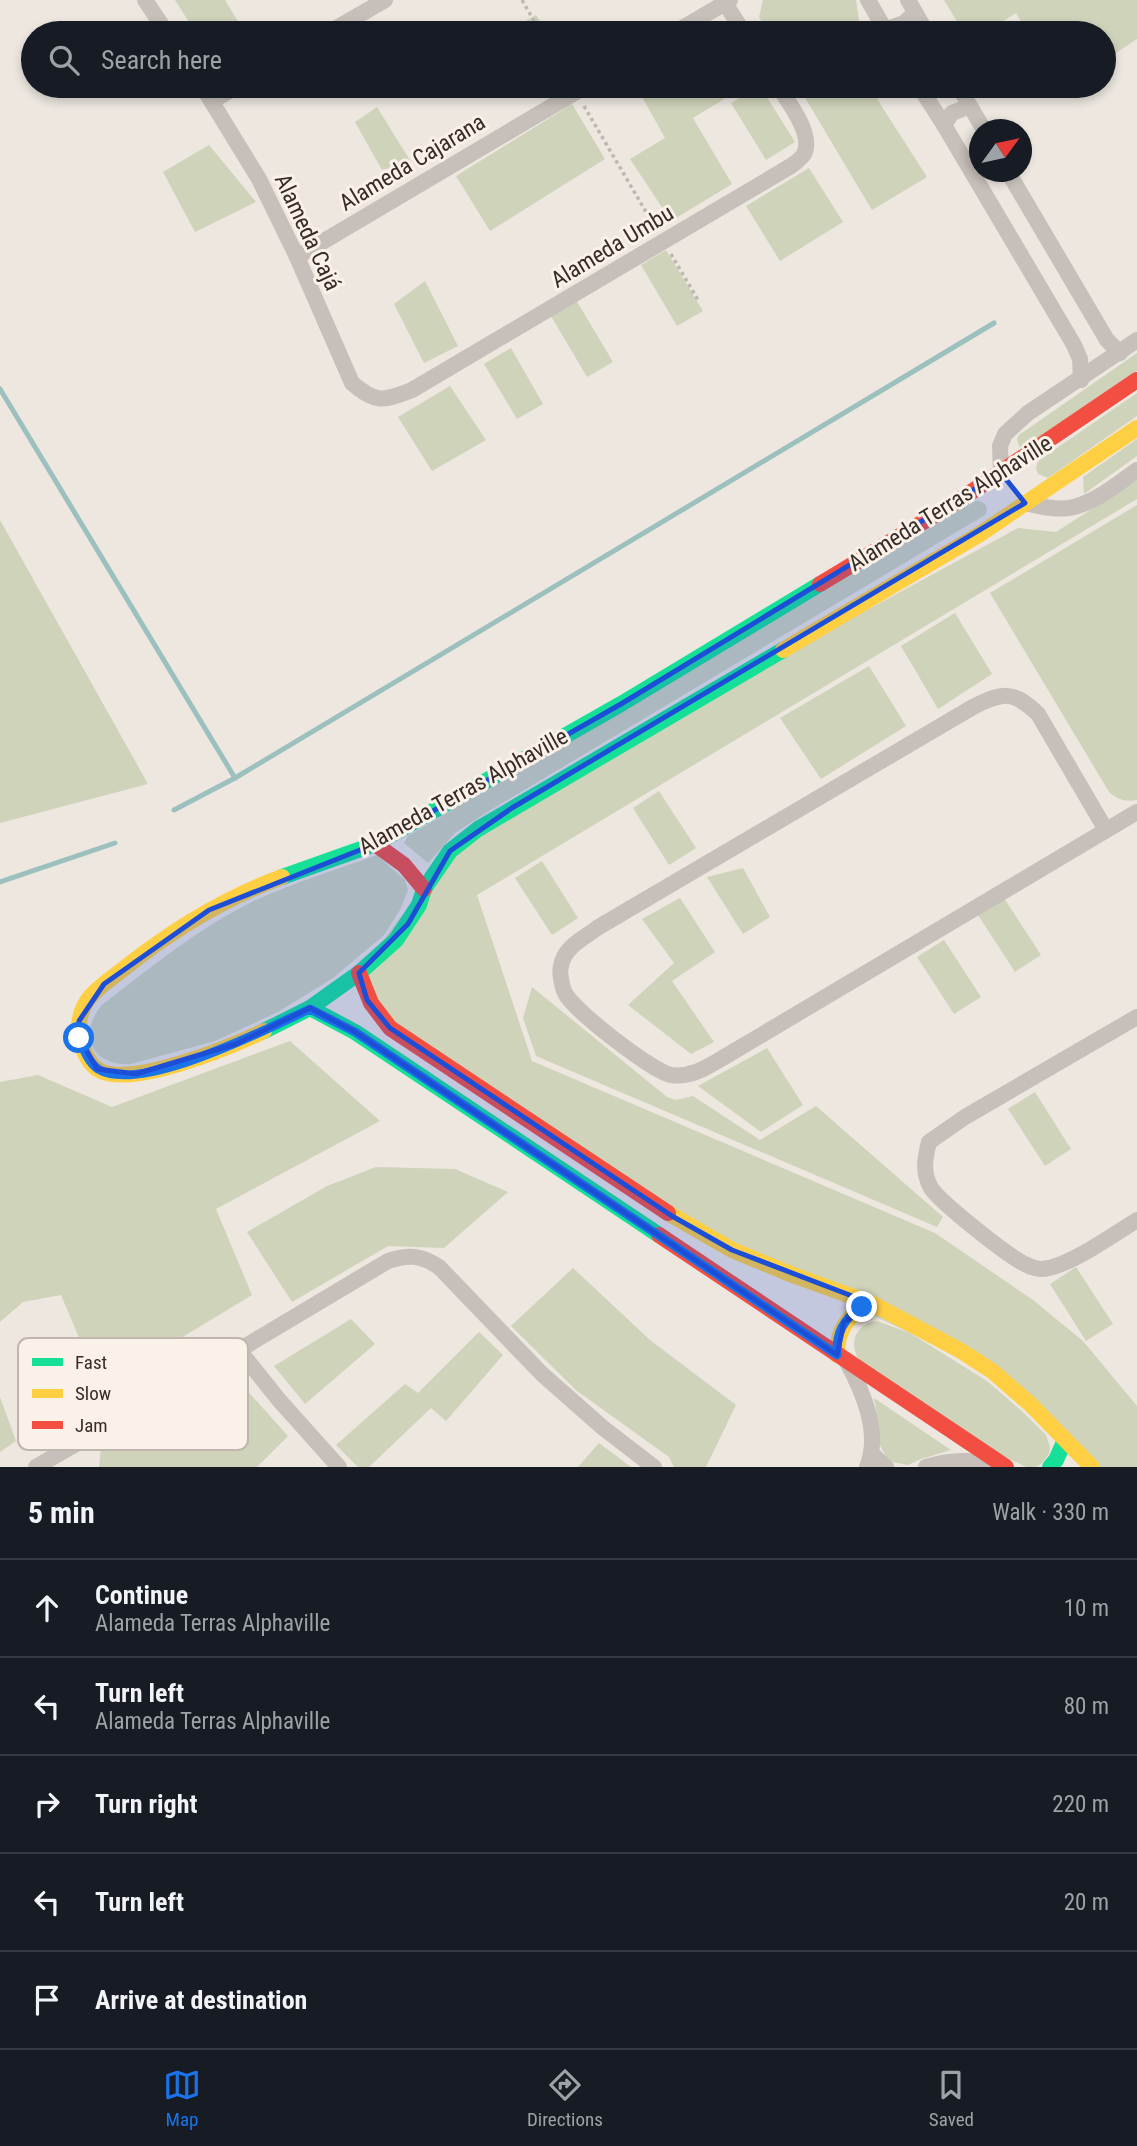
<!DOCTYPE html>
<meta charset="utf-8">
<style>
body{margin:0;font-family:"Roboto Condensed",sans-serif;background:#242831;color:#f1f3f6}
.compass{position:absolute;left:969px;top:119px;width:63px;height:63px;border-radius:50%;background:#171b24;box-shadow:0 4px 10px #0003;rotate:57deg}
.stop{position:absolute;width:21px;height:21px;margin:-16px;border:5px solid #1a73e8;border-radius:50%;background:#fff}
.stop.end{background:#1a73e8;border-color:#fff;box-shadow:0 2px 7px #0008}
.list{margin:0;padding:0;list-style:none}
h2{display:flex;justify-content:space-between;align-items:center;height:91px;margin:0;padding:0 28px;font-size:30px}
h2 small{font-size:23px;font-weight:400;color:#9ea1a6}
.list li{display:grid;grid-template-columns:46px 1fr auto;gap:21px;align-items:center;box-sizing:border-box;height:98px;padding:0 28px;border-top:2px solid #363941}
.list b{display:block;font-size:26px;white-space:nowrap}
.list p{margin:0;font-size:23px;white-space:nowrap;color:#9ea1a6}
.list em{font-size:23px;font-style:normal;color:#9ea1a6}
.icon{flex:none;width:38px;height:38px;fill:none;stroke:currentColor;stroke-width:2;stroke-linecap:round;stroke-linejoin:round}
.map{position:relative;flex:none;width:1137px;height:1467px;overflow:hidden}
.search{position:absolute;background:#171b24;box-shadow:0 4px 10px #0003;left:21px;right:21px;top:21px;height:77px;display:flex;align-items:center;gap:18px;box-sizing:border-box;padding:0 24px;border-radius:38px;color:#9ea1a6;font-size:26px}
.sheet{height:581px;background:#171b24}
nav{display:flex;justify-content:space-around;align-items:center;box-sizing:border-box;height:98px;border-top:2px solid #363941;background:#171b24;font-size:19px;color:#9ea1a6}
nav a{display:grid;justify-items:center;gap:4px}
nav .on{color:#1a73e8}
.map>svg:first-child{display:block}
.green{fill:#cfd3ba}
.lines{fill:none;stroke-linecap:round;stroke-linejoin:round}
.stream{stroke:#9cc0be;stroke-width:5}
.path{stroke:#bfb7b2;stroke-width:3.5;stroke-dasharray:3.5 3.5;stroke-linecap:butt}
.street{stroke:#c6bfba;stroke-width:16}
.fast{stroke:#16e098;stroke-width:16}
.slow{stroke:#ffcf43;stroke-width:16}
.jam{stroke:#f24e42;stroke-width:16}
.route{stroke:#1a73e8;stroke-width:9}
.marked{fill:#1d4ed8;fill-opacity:0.2;stroke:#1d4ed8;stroke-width:5;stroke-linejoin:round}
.labels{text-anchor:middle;stroke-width:6;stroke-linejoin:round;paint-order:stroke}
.street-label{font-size:23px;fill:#372c28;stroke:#faf1e8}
.key{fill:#faf1e8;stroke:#c0b6ae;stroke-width:2}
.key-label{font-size:19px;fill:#372c28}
</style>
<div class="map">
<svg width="1137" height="1467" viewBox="0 0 1137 1467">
<rect width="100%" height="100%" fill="#ede7e0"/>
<g class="green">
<path d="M 175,0 L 225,0 L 245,33 L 196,33 Z"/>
<path d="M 763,0 L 856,0 L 861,33 L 767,33 L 759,17 Z"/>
<path d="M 944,0 L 1137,0 L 1137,39 L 1104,61 L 1104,33 L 1028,33 L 1016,13 L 984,33 L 964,33 Z"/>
<path d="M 536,15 L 547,33 L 505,33 Z"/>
<path d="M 636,86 L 722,86 L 729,96 L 693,118 L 732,184 L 671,221 L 630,159 L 665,138 Z"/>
<path d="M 760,86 L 795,142 L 766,160 L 731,103 Z"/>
<path d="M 798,86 L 889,86 L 892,90 L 877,99 L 927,177 L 872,210 Z"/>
<path d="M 572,104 L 605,159 L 490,231 L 456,176 Z"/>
<path d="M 377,107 L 411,162 L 382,170 L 355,122 Z"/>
<path d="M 209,145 L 256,202 L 195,232 L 163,172 Z"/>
<path d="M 809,168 L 843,222 L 780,261 L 746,206 Z"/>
<path d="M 666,250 L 703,311 L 677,326 L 641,265 Z"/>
<path d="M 425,281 L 458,346 L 424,363 L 394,304 Z"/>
<path d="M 576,300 L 613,362 L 587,377 L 551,316 Z"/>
<path d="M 511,348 L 543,404 L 517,419 L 484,364 Z"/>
<path d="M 1137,353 L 1137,371 L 1023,448 L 1019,446 L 1017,439 L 1019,435 Z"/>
<path d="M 450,386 L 486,440 L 432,471 L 398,417 Z"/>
<path d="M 1137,393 L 1137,416 L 1048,478 L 1038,474 L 1036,468 L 1038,461 Z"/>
<path d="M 1137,439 L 1137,456 L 1084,494 L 1083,477 Z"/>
<path d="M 1137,480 L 1137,499 L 477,895 L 532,1061 L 935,1233 L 1033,1300 L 1083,1341 L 1137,1406 L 1137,1467 L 1092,1467 L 992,1371 L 732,1250 L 390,1028 L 359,973 L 450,851 L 672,716 L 1018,528 L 1056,532 Z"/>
<path d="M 975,501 C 984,500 990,507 985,515 L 489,811 L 455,833 L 428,863 L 404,843 L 408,836 Z"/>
<path d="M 1137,505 L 1137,800 C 1126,802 1118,800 1109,792 L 990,593 Z"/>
<path d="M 0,520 L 148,784 L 0,823 Z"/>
<path d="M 955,613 L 992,674 L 938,709 L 901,646 Z"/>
<path d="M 869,666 L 906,726 L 821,779 L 780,718 Z"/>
<path d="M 659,791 L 696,848 L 669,865 L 633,808 Z"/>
<path d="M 377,855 L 405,880 L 408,890 L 400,910 L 384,935 L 333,978 L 278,1012 L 215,1041 L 131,1064 C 92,1067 77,1034 102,1005 C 150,968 197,929 252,902 C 292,883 335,870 377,855 Z"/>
<path d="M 542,861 L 578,918 L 552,935 L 515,878 Z"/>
<path d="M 743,868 L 770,917 L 743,934 L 707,877 Z"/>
<path d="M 680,898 L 715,952 L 672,981 L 714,1042 L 691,1054 L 628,1005 L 674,963 L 642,919 Z"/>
<path d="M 1004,898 L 1041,955 L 1015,972 L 978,915 Z"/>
<path d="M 944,940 L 981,997 L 954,1014 L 917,957 Z"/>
<path d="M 532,987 L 667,1097 L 676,1100 L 693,1096 L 760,1140 L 816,1106 L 943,1217 L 937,1227 L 536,1056 L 523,1018 Z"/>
<path d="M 290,1041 L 380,1121 L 216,1209 L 252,1295 L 100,1387 L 61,1295 L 23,1302 L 0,1322 L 0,1082 L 38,1075 L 112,1107 Z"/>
<path d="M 767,1048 L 803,1105 L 761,1132 L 698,1086 Z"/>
<path d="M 1035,1092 L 1071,1149 L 1045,1166 L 1008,1109 Z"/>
<path d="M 376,1167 L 455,1169 L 508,1192 L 444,1248 L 388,1246 L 292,1302 L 247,1232 L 327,1186 Z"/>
<path d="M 1076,1267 L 1113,1324 L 1086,1341 L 1050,1284 Z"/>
<path d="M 573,1268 L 650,1340 L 736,1405 L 706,1467 L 674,1467 L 669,1457 L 577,1391 L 511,1326 Z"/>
<path d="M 351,1319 L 375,1344 L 305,1404 L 274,1366 Z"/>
<path d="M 877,1321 L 910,1333 L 987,1381 L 1024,1413 L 1046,1435 L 1050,1447 L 1049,1454 L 1041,1464 L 1036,1467 L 1026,1467 L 1000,1454 L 859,1360 C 848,1342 856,1324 877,1321 Z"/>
<path d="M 479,1332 L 503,1355 L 446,1421 L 431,1408 L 369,1467 L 358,1467 L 336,1445 L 405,1384 L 418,1393 Z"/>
<path d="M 232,1374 L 288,1436 L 257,1467 L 99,1467 L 101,1448 Z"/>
<path d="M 0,1397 L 16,1441 L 0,1452 Z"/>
<path d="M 874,1398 L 951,1450 L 921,1459 L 908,1465 L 892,1462 L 886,1457 L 879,1443 L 879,1427 Z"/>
<path d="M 599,1443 L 631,1467 L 578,1467 Z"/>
</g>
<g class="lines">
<g class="stream">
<path d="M 0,389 L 235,778"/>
<path d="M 174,810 L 235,778 L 994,323"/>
<path d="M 0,882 L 115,843"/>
</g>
<g class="path">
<path d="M 522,0 L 541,33"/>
<path d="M 584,106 L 656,229"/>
<path d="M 671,254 L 698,300"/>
</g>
<g class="street">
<path d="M 145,0 L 167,33"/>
<path d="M 868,0 L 887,33"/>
<path d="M 908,0 L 927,33"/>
<path d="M 725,3 L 744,33"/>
<path d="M 885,30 L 904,23 L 915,13"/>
<path d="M 328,33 L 385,0"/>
<path d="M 674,33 L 730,0"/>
<path d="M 202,86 L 259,179 L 297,257 L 352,383 C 377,404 383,401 412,390 L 791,166 C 795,163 801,159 804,154 C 814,134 788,102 778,86"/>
<path d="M 919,86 L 944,125"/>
<path d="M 958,86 L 970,106"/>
<path d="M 212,101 L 238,86"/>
<path d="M 984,130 L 970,106 L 952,113 L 944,125 L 1074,345 L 1080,359 L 1081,380"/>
<path d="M 1008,172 L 1107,340 L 1120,353"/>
<path d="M 297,257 L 586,86"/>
<path d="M 1001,473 L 1000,446 L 1005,434 L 1028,413 L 1137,340"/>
<path d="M 1025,503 C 1039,506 1054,510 1069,508 C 1094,504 1117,484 1137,470"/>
<path d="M 1106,830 L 1038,714 C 1013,690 1003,692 973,707 L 597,928 C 583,939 564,947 561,966 C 559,972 562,987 565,993 C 573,1010 653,1072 671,1075 C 692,1078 709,1066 726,1056 L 1137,812"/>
<path d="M 1137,1017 L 965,1117 L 929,1142 C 925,1158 922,1172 931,1188 C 941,1203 1010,1258 1027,1265 C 1030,1267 1038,1269 1042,1269 C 1067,1268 1114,1234 1137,1220"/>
<path d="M 239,1350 L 279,1400 L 339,1467"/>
<path d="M 847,1362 C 863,1392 881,1433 867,1467"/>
<path d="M 872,1454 L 886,1467"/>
<path d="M 36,1467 L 239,1350 L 388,1261 C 408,1254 421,1255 439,1267 L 542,1374 L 602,1427 L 654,1467"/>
<path d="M 926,1467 C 952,1459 973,1460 1000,1464"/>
</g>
<g class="fast">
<path d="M 282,877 L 375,844 L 621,704 L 820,584"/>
<path d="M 310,1008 L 355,1032 L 659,1235"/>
<path d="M 264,1031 L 310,1008 L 359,973 L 396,940 L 419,905 L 424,889 L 450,851 L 478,829 L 783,650"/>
<path d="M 1050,1467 L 1056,1460 L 1065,1440"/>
</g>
<g class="slow">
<path d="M 783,650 L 980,534 L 1137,428"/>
<path d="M 264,1031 C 232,1046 128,1090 97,1069 C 90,1064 85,1054 82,1047 C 77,1032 78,1015 87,1001 C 95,989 111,979 122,970 C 171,931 224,898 282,877"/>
<path d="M 668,1213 L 732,1250 L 790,1274 L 873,1304 L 961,1351 L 992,1371 L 1030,1404 L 1092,1467"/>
<path d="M 837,1355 C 837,1329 848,1313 873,1304"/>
</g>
<g class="jam">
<path d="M 820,584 L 958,501 L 1137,380"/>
<path d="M 375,844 L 404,865 L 424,889"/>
<path d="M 359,973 L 371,1003 L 390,1028 L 668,1213"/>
<path d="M 659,1235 L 1006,1467"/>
</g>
</g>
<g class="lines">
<path class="route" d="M 79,1038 C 83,1048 88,1062 98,1069 C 140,1095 268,1028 310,1009 L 355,1032 L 837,1355 C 836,1333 843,1319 862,1307"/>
</g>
<path class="marked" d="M 1001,473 L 1025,503 L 512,808 L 450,851 L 408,924 L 359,973 L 367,1000 L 390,1028 L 672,1216 L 732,1250 L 873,1304 L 844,1322 L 837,1355 L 355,1032 L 310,1008 L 236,1044 L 136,1074 L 97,1069 L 79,1037 L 79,1021 L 104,984 L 209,910 L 375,844 L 621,704 Z"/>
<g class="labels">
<g class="street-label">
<text transform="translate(412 162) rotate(-31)" y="8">Alameda Cajarana</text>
<text transform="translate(308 232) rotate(65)" y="8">Alameda Cajá</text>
<text transform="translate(612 246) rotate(-31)" y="8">Alameda Umbu</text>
<text transform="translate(950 503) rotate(-32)" y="8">Alameda Terras Alphaville</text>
<text transform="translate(463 791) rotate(-29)" y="8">Alameda Terras Alphaville</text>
</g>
</g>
<rect x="18" y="1338" width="230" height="112" rx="10" class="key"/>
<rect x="32" y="1358" width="31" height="8" fill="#16e098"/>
<rect x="32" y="1389" width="31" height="9" fill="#ffcf43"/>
<rect x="32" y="1421" width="31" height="8" fill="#f24e42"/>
<g class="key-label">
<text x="75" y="1369">Fast</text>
<text x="75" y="1400">Slow</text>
<text x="75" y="1432">Jam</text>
</g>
</svg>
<svg class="compass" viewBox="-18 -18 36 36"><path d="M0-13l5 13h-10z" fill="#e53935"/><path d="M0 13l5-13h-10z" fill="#9ea1a6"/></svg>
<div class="stop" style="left:79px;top:1038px"></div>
<div class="stop end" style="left:862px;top:1307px"></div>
<div class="search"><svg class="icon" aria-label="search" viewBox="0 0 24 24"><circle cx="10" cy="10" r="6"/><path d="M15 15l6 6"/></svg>Search here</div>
</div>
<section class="sheet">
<h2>5 min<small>Walk · 330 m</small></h2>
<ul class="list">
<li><svg class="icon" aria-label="ahead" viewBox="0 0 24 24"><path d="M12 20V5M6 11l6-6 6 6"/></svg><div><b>Continue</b><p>Alameda Terras Alphaville</p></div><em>10 m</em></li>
<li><svg class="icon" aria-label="left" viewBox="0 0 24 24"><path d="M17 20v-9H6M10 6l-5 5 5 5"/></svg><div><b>Turn left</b><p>Alameda Terras Alphaville</p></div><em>80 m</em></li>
<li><svg class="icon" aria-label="right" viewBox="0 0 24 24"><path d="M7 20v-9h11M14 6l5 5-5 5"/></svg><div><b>Turn right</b></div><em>220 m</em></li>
<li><svg class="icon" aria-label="left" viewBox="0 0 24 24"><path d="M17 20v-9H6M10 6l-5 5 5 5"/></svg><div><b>Turn left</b></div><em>20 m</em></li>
<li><svg class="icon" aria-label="arrive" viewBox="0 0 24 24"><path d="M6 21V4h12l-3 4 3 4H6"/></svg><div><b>Arrive at destination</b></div></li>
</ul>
</section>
<nav>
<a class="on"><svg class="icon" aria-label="map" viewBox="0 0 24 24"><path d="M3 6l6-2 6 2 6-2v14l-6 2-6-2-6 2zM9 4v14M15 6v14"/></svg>Map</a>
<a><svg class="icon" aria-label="directions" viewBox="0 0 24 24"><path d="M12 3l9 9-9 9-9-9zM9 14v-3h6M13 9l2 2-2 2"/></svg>Directions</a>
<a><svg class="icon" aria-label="saved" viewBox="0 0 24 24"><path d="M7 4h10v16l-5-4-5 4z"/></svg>Saved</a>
</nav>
